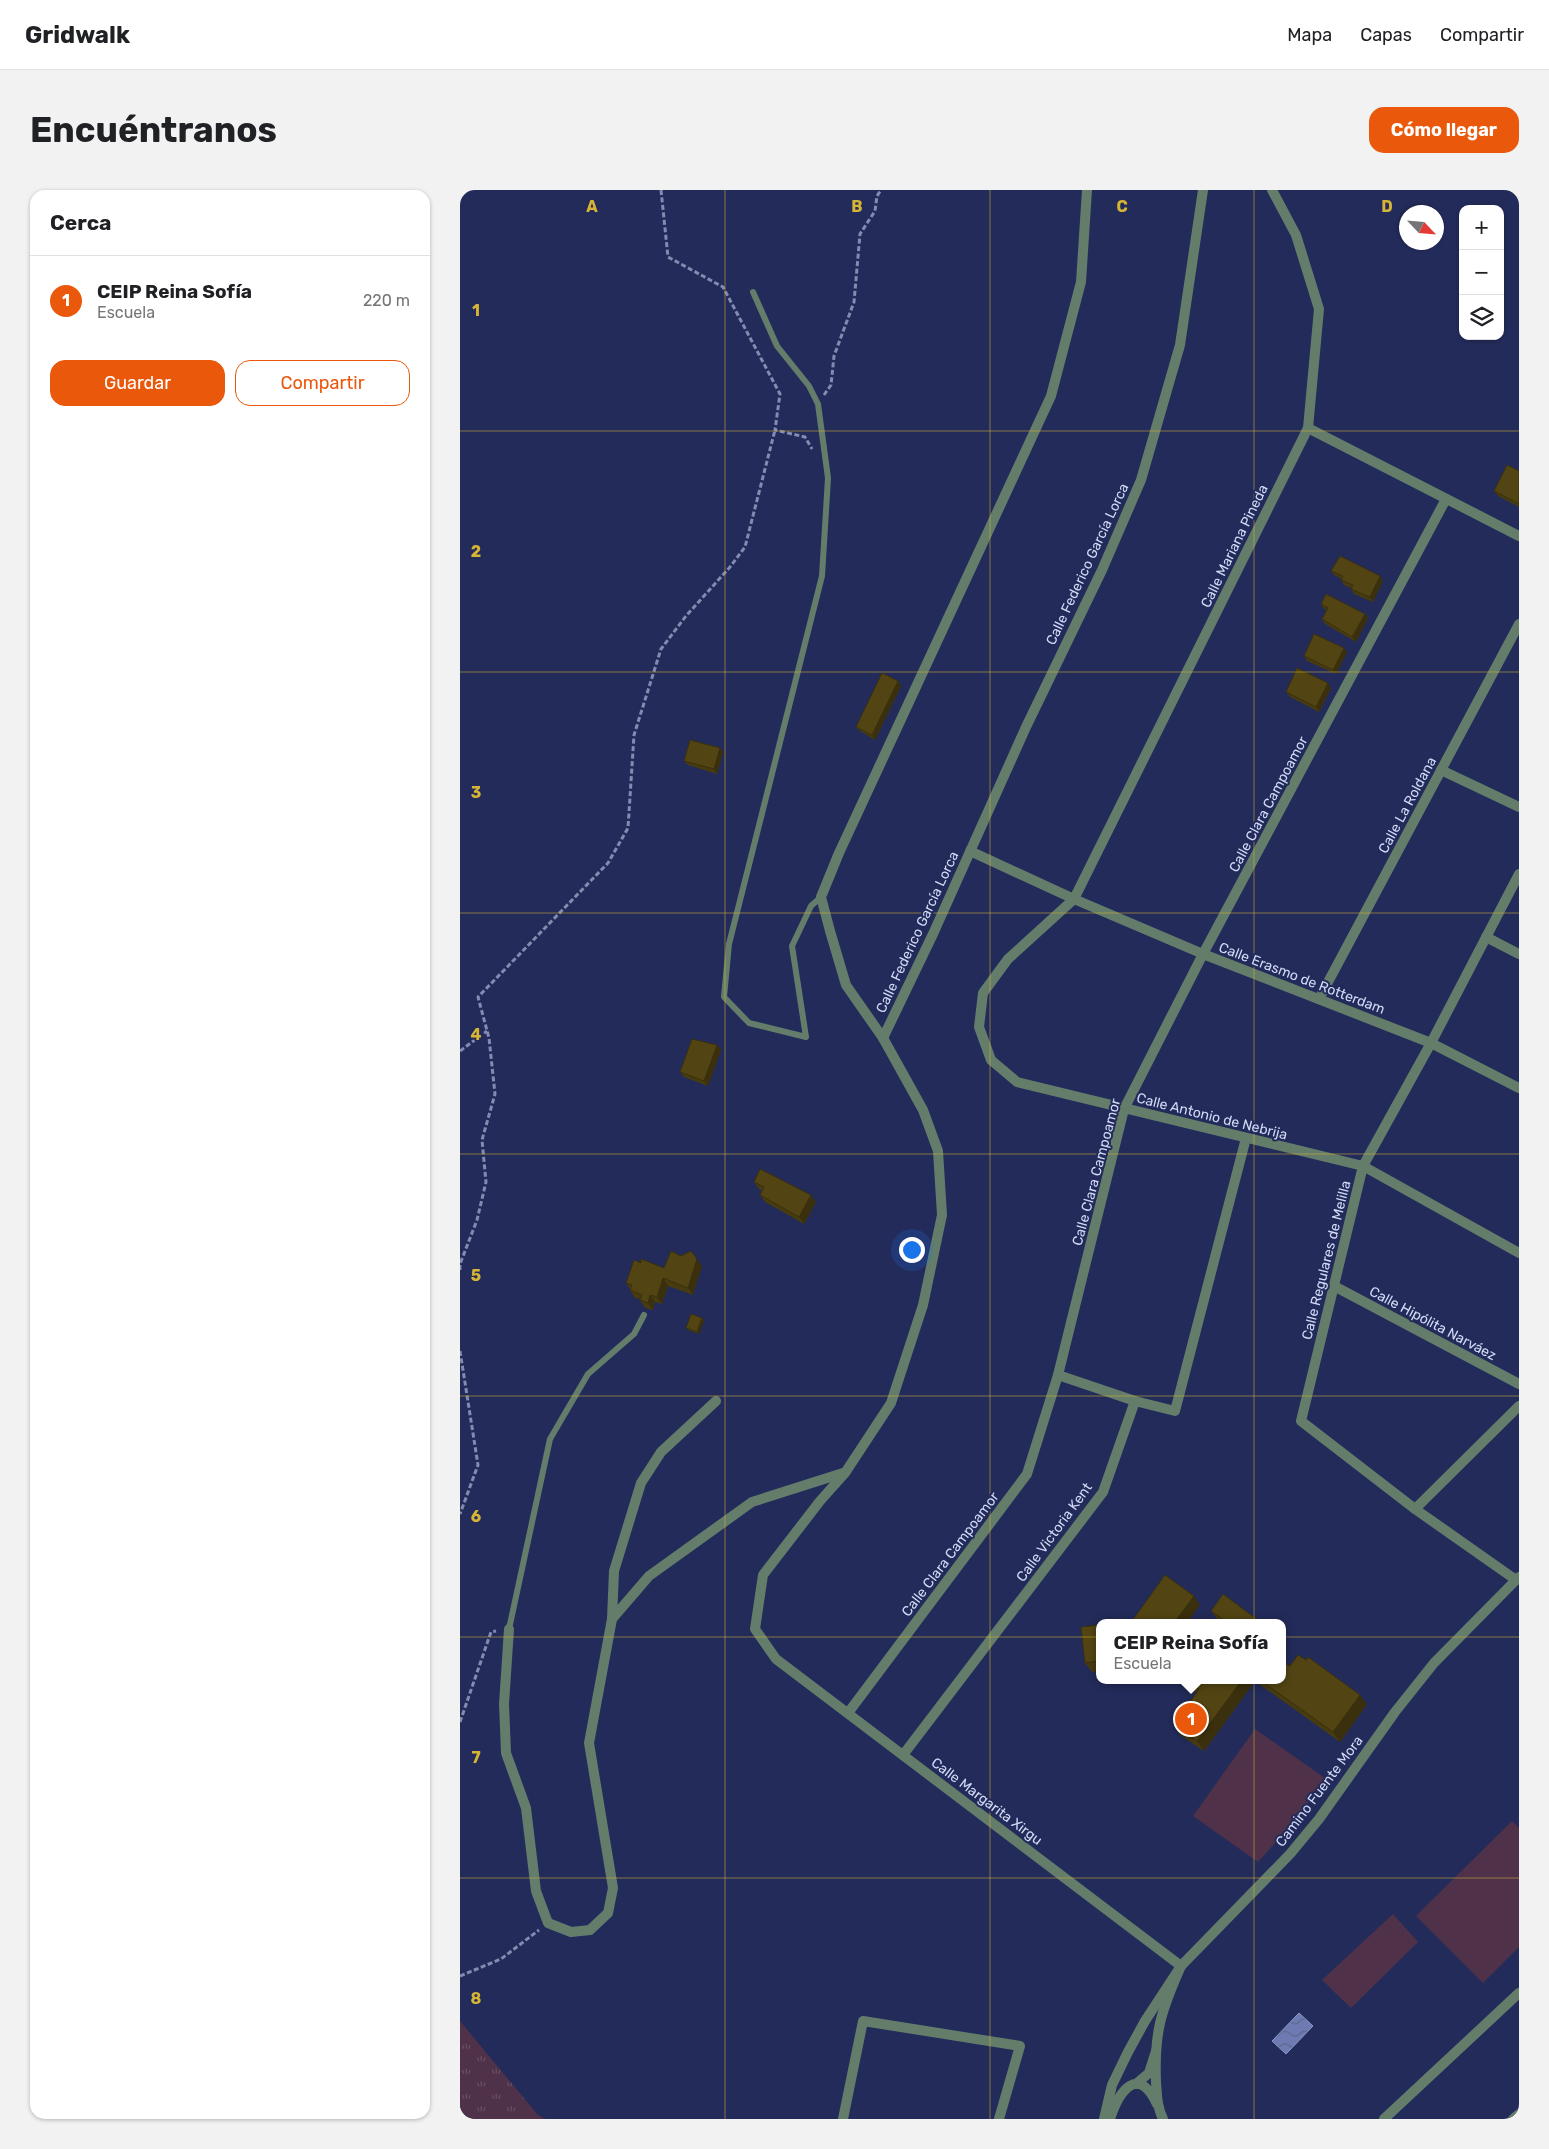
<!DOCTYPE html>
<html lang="es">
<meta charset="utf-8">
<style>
body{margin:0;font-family:Rubik,sans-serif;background:#f2f2f2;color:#202124}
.controls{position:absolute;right:15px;top:15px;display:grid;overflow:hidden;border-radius:10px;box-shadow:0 1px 4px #0004}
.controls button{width:45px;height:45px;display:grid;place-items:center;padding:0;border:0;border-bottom:1px solid #e0e0e0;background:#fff;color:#202124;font:25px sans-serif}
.compass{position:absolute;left:939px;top:15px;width:45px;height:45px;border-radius:50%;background:#fff;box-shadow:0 1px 4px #0004;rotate:116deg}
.you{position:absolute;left:451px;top:1059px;width:18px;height:18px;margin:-12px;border:4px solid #fff;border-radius:50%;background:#1a73e8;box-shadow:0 0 0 8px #1a73e833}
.badge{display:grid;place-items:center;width:32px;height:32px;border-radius:50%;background:#ea580c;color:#fff;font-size:16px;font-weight:700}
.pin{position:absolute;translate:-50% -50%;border:2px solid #fff;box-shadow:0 1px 5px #0006}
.popup{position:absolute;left:636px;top:1429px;width:190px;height:65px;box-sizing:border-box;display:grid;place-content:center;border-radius:10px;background:#fff;filter:drop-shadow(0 1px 4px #0005);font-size:16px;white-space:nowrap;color:#757577}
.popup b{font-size:19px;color:#202124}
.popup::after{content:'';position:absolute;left:50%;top:100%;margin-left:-10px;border:10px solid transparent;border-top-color:#fff}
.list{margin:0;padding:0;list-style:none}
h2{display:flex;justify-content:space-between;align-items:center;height:65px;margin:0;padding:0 20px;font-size:21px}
h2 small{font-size:16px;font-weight:400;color:#757577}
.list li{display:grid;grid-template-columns:32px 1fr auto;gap:15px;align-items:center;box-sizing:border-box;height:90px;padding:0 20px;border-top:1px solid #e0e0e0}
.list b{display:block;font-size:19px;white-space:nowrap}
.list p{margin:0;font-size:16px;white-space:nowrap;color:#757577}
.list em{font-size:16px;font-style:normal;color:#757577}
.actions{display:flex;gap:10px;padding:15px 20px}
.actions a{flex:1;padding:11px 0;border:1px solid #ea580c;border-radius:15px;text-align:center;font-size:18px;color:#ea580c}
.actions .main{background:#ea580c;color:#fff}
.icon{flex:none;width:28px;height:28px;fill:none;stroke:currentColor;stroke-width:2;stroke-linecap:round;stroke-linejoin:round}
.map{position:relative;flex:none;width:1059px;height:1929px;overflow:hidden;border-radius:15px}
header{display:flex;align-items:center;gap:30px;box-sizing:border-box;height:70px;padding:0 25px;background:#fff;border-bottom:1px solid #e0e0e0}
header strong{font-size:24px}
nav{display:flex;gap:28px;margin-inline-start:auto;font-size:18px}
.intro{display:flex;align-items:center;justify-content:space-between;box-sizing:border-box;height:120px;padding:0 30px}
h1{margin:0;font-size:35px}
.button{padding:12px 22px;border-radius:15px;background:#ea580c;color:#fff;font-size:18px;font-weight:700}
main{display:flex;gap:30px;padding:0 30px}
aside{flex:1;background:#fff;border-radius:15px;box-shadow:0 1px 4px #0004}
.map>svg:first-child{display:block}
.grass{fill:url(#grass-tufts)}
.pitch{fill:#4f3249}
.water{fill:url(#water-waves);stroke:#8c98c7}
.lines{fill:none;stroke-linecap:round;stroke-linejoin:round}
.path{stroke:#838bb0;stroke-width:3;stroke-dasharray:5 2.5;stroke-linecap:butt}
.service{stroke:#647d6b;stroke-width:6}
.minor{stroke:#647d6b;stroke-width:10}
.tertiary{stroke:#647d6b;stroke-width:10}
.wall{fill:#473b10}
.shaded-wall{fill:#3a300d}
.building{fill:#534513;stroke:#3a300d}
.grid{fill:none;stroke:#d6b534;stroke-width:1;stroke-opacity:0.55}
.labels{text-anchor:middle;stroke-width:4;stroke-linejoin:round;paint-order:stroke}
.street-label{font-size:14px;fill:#d2daf7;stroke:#232b5a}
.grid-label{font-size:16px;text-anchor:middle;font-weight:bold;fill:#d6b534;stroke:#232b5a;stroke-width:4;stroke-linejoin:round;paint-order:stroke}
</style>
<header>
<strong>Gridwalk</strong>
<nav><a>Mapa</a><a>Capas</a><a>Compartir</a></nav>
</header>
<div class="intro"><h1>Encuéntranos</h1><a class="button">Cómo llegar</a></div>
<main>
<aside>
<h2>Cerca<small></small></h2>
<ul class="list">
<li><span class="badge">1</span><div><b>CEIP Reina Sofía</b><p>Escuela</p></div><em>220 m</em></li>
</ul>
<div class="actions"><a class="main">Guardar</a><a>Compartir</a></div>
</aside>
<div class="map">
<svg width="1059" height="1929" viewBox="0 0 1059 1929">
<defs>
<pattern id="grass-tufts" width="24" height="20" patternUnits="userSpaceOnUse" patternTransform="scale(1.25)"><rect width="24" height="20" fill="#4f3249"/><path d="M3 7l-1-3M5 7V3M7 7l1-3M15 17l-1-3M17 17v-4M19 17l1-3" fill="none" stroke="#674f64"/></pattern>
<pattern id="water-waves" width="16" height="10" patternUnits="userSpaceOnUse" patternTransform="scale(1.25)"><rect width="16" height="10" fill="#6e7bb3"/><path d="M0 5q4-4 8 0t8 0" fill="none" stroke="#5e678e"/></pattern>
</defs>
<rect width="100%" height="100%" fill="#232b5a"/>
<path class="grass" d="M 0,1831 L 77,1924 L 85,1929 L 0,1929 Z"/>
<g class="pitch">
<path d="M 795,1539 L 865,1588 L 837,1629 L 798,1672 L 733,1626 Z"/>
<path d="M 1052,1631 L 1059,1638 L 1059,1757 L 1023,1793 L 956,1726 Z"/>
<path d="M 933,1724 L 958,1752 L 891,1818 L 862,1790 Z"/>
</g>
<path class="water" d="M 839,1823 L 853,1836 L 826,1864 L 812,1851 Z"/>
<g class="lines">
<g class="path">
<path d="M 201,0 L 208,67 L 263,97 L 320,204 L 315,240 L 345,247 L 352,259"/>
<path d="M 364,205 L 371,195 L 374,166 L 394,112 L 400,44 L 415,21 L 417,6 L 421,0"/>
<path d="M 0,861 L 27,841"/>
<path d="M 0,1080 L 0,1074 L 17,1030 L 26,992 L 22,950 L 35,904 L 29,848 L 18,807 L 148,673 L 168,638 L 174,545 L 201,459 L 226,426 L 270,377 L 285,357 L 315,240"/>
<path d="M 0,1161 L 18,1275 L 0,1324"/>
<path d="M 0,1532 L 31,1442 L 36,1441"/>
<path d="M 0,1786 L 41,1769 L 79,1740"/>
</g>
<g class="service">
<path d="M 293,102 L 317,156 L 349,196 L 358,214 L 368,288 L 362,386 L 269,754 L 264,807 L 289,833 L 346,847 L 332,756 L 351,716 L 361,707"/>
<path d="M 49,1439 L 90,1249 L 128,1184 L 174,1144 L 184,1125"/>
</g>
<g class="minor">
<path d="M 627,0 L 621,92 L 591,206 L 379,663 L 361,707 L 370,741 L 386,795 L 423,848 L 463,920 L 478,961 L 482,1025 L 463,1115 L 431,1213 L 385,1283 L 360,1311 L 303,1385 L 295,1439 L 316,1469 L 721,1776 C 701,1821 694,1842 696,1892 C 697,1905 697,1917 703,1929"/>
<path d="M 812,0 L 836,45 L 859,119 L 848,238 L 614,709 L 743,764 L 971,853 L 1059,898"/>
<path d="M 848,238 L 1059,346"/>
<path d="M 981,580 L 1059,617"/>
<path d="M 510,661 L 614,709 L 548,769 L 523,803 L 519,837 L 531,870 L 557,892 L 903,976 L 1059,1063"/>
<path d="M 1026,747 L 1059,764"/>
<path d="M 859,809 L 1059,434"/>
<path d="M 423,848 L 473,744 L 566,537 L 642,380 L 681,290 L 720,155 L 743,0"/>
<path d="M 874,1096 L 1059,1194"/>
<path d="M 598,1185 L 675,1211"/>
<path d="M 955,1319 L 1059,1216"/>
<path d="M 1056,1390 L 955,1319 L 841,1231 L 903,976 L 971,853 L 1059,684"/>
<path d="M 152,1429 L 154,1381 L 181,1293 L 201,1262 L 256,1211"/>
<path d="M 49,1439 L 44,1514 L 46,1563 L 66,1618 L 76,1701 L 88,1733 L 111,1742 L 130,1740 L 148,1723 L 153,1698 L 129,1553 L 152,1429 L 189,1386 L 292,1312 L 383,1283"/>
<path d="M 388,1523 L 567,1284 L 598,1185 L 664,919 L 743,764 L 986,309"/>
<path d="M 443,1565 L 643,1302 L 675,1211 L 715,1221 L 786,948"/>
<path d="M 383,1929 L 403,1831 L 560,1856 L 539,1929"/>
<path d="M 924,1929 L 1059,1803"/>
<path d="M 1053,1929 L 1059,1924"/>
</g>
<g class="tertiary">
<path d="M 676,1894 L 689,1883 L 696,1861"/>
<path d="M 644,1929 L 652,1895 L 668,1862 L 685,1831 L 721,1776 L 830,1664 L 859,1629 L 935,1522 L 974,1473 L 1059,1387"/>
<path d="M 650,1929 C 659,1901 678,1874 697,1914"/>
</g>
</g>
<g class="wall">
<path d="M 1059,281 L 1059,317 L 1038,306 L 1034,301 Z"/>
<path d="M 871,381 L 920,386 L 923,391 L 913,412 L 894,404 L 891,399 L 891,398 L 884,395 L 881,390 L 882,389 L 874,385 Z"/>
<path d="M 861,414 L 905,424 L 908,428 L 896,452 L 865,434 L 862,429 L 867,420 L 864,419 Z"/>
<path d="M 887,462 L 876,484 L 847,471 L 844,466 Z"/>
<path d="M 438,491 L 441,496 L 415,550 L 400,541 L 396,537 Z"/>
<path d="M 871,498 L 859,522 L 830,507 L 826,502 Z"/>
<path d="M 260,558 L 263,562 L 257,584 L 228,575 L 224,571 Z"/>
<path d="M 257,855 L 261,860 L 248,896 L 224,887 L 220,882 Z"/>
<path d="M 294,992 L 356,1012 L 344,1034 L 305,1012 L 300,1005 L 302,1001 L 299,999 Z"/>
<path d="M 181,1073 L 204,1078 L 242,1076 L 233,1105 L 208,1096 L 202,1114 L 195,1112 L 193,1120 L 185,1118 L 180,1110 L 180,1109 L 175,1108 L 170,1100 L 170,1099 L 166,1093 Z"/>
<path d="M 242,1128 L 244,1130 L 239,1144 L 228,1140 L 226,1138 Z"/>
<path d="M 751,1421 L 802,1433 L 761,1433 L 758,1430 Z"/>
<path d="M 640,1435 L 640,1481 L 632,1482 L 625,1473 Z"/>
<path d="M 830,1476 L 907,1514 L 880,1552 L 795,1491 L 744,1561 L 720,1545 L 714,1535 L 737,1503 L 719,1490 L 822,1490 Z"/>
</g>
<g class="shaded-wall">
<path d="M 920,386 L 923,391 L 913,412 L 910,407 Z"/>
<path d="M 905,424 L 908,428 L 896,452 L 892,447 Z"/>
<path d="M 884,458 L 887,462 L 876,484 L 873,480 Z"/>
<path d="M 438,491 L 441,496 L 415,550 L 412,545 Z"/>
<path d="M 868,493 L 871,498 L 859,522 L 856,517 Z"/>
<path d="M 260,558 L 263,562 L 257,584 L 254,579 Z"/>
<path d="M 257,855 L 261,860 L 248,896 L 244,891 Z"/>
<path d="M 351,1005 L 356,1012 L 344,1034 L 339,1027 Z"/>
<path d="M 237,1069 L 242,1076 L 233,1105 L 228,1098 Z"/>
<path d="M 203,1088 L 208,1096 L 202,1114 L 197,1107 Z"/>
<path d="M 190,1105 L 195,1112 L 193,1120 L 188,1113 Z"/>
<path d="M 242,1128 L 244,1130 L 239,1144 L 237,1142 Z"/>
<path d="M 734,1406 L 740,1415 L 727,1433 L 714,1433 Z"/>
<path d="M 822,1449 L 827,1456 L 822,1462 Z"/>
<path d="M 782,1490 L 794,1490 L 795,1491 L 744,1561 L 737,1551 Z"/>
<path d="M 900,1505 L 907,1514 L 880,1552 L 873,1542 Z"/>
</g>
<g class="building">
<path d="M 1047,275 L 1059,281 L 1059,314 L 1034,301 Z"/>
<path d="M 880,366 L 920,386 L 910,407 L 891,399 L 893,395 L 881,390 L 883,386 L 871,381 Z"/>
<path d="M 866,404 L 905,424 L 892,447 L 862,429 L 868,418 L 861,414 Z"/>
<path d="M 854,444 L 884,458 L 873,480 L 844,466 Z"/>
<path d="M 837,478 L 868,493 L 856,517 L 826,502 Z"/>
<path d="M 422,483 L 438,491 L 412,545 L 396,537 Z"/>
<path d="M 230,550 L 260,558 L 254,579 L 224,571 Z"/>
<path d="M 232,849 L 257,855 L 244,891 L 220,882 Z"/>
<path d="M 300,979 L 351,1005 L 339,1027 L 300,1005 L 304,997 L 294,992 Z"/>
<path d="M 211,1061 L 221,1066 L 231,1061 L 237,1069 L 228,1098 L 203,1088 L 197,1107 L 190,1105 L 188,1113 L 180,1110 L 182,1105 L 170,1100 L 172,1095 L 166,1093 L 174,1070 L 181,1073 L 181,1069 L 204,1078 Z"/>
<path d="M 231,1124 L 242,1128 L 237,1142 L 226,1138 Z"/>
<path d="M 705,1385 L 734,1406 L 714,1433 L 656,1433 L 672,1431 Z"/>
<path d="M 763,1404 L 802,1433 L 768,1433 L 751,1421 Z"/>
<path d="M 640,1435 L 640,1471 L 625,1473 L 621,1437 Z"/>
<path d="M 838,1465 L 846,1470 L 848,1467 L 900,1505 L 873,1542 L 800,1490 L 822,1490 L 822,1471 L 830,1476 Z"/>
<path d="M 726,1490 L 782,1490 L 737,1551 L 714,1535 L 739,1499 Z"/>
</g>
<path class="grid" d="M 265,0 L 265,1929M 530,0 L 530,1929M 794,0 L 794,1929M 0,241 L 1059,241M 0,482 L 1059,482M 0,723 L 1059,723M 0,964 L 1059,964M 0,1206 L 1059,1206M 0,1447 L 1059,1447M 0,1688 L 1059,1688"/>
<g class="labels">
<g class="street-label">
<text transform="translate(774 356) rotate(-64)" y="5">Calle Mariana Pineda</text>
<text transform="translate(627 374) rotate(-65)" y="5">Calle Federico García Lorca</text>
<text transform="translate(808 614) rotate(-62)" y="5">Calle Clara Campoamor</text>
<text transform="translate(947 615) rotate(-62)" y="5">Calle La Roldana</text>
<text transform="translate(457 742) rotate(-65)" y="5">Calle Federico García Lorca</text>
<text transform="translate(842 788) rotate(21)" y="5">Calle Erasmo de Rotterdam</text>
<text transform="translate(752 926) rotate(14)" y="5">Calle Antonio de Nebrija</text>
<text transform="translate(636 982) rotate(-75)" y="5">Calle Clara Campoamor</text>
<text transform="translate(866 1070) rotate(-76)" y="5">Calle Regulares de Melilla</text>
<text transform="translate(973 1133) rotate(28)" y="5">Calle Hipólita Narváez</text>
<text transform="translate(594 1342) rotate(-54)" y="5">Calle Victoria Kent</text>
<text transform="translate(490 1364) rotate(-53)" y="5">Calle Clara Campoamor</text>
<text transform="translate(859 1601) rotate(-53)" y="5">Camino Fuente Mora</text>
<text transform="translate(527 1611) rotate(37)" y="5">Calle Margarita Xirgu</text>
</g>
</g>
<g class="grid-label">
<text x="132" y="22">A</text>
<text x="397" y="22">B</text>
<text x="662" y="22">C</text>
<text x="927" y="22">D</text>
<text x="16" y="126">1</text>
<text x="16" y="367">2</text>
<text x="16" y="608">3</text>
<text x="16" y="850">4</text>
<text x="16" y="1091">5</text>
<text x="16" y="1332">6</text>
<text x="16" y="1573">7</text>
<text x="16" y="1814">8</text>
</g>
</svg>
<div class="controls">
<button>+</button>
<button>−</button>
<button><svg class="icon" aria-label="layers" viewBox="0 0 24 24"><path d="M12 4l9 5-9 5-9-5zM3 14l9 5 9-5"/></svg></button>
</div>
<svg class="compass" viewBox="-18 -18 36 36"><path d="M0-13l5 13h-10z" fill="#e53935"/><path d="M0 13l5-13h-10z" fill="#757577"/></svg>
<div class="you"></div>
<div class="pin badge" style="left:731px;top:1529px">1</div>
<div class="popup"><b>CEIP Reina Sofía</b>Escuela</div>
</div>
</main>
